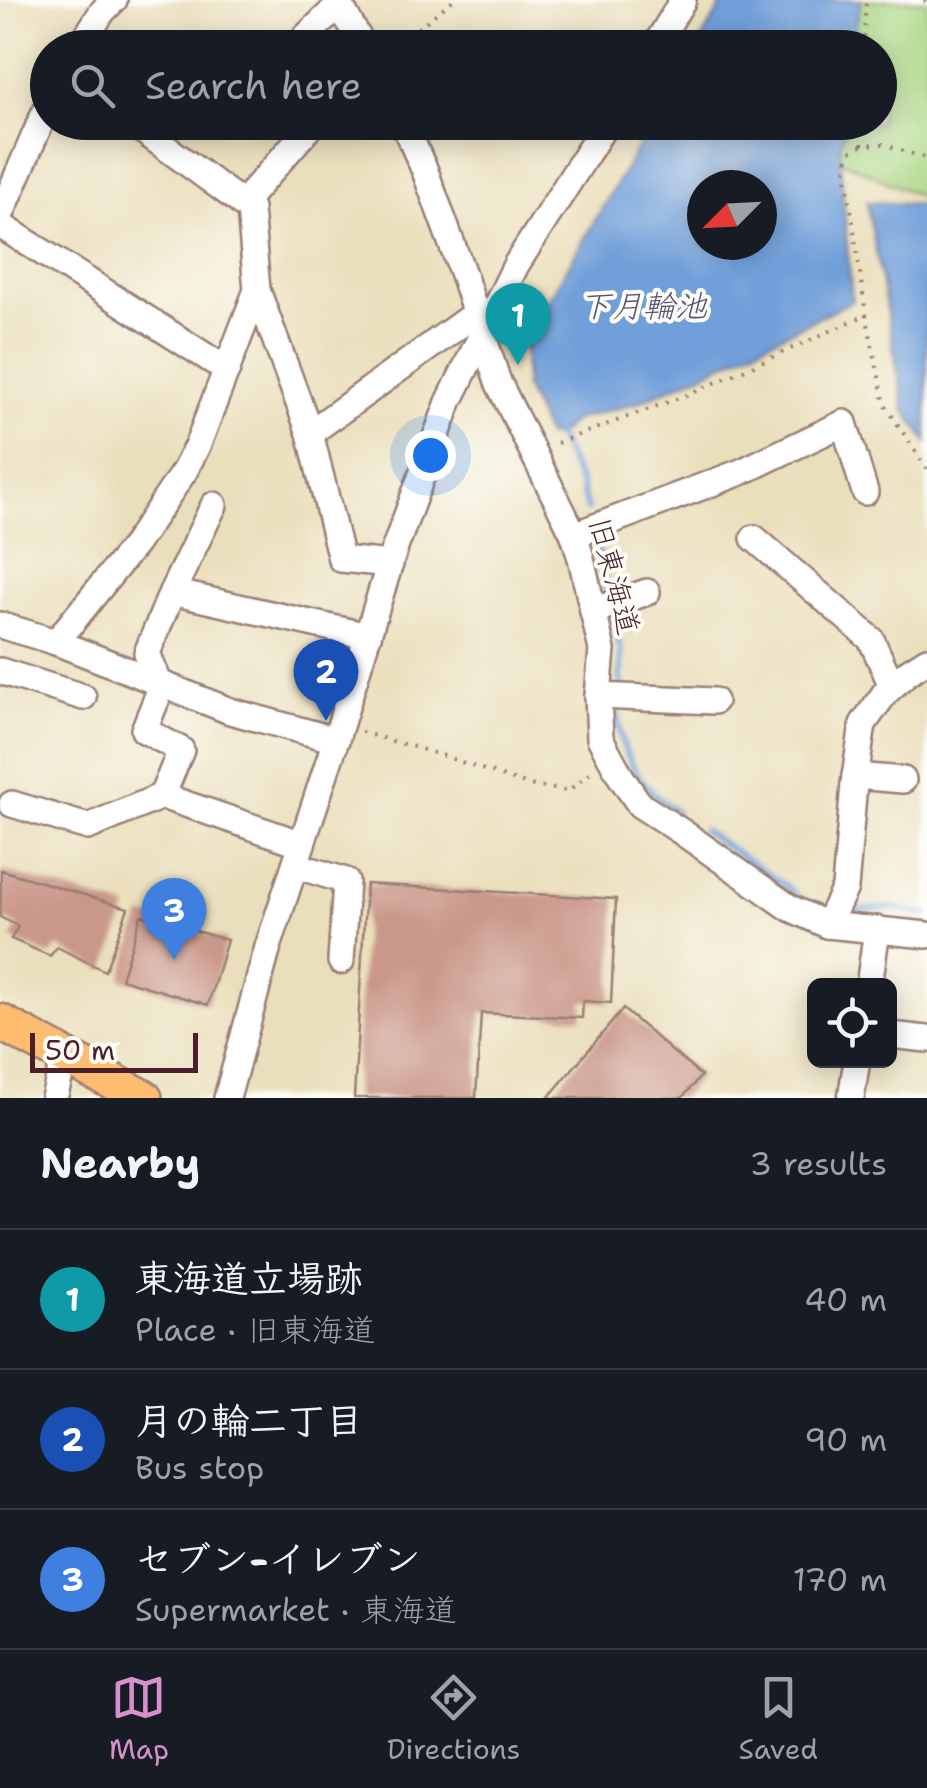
<!DOCTYPE html>
<meta charset="utf-8">
<style>
body{margin:0;font-family:"Shantell Sans","Klee One",sans-serif;background:#242831;color:#f1f3f6}
.controls{position:absolute;right:30px;bottom:30px;display:grid;overflow:hidden;border-radius:15px;box-shadow:0 5px 25px #0003}
.controls button{width:90px;height:90px;display:grid;place-items:center;padding:0;border:0;border-bottom:2px solid #363941;background:#171b24;color:#f1f3f6;font:50px sans-serif}
.compass{position:absolute;left:687px;top:170px;width:90px;height:90px;border-radius:50%;background:#171b24;box-shadow:0 5px 25px #0003;rotate:246deg}
.scale{position:absolute;left:30px;bottom:25px;width:168px;box-sizing:border-box;padding-left:10px;border:5px solid #4a1f2b;border-top:0;font-size:28px;line-height:35px;white-space:nowrap;color:#4a1f2b;-webkit-text-stroke:8px #fdfcf7;paint-order:stroke}
.you{position:absolute;left:430px;top:455px;width:35px;height:35px;margin:-25px;border:8px solid #fff;border-radius:50%;background:#1a73e8;box-shadow:0 0 0 15px #1a73e833}
.badge{display:grid;place-items:center;width:65px;height:65px;border-radius:50%;background:#d690ce;color:#fff;font-size:32px;font-weight:700}
.pin{position:absolute;translate:-50% -82px;filter:drop-shadow(0 2px 5px #0008)}
.pin::after{content:'';position:absolute;top:52px;width:35px;height:30px;background:inherit;clip-path:polygon(0 0,100% 0,50% 100%)}
.list{margin:0;padding:0;list-style:none}
h2{display:flex;justify-content:space-between;align-items:center;height:130px;margin:0;padding:0 40px;font-size:42px}
h2 small{font-size:32px;font-weight:400;color:#9ea1a6}
.list li{display:grid;grid-template-columns:65px 1fr auto;gap:30px;align-items:center;box-sizing:border-box;height:140px;padding:0 40px;border-top:2px solid #363941}
.list b{display:block;font-size:38px;white-space:nowrap}
.list p{margin:0;font-size:32px;white-space:nowrap;color:#9ea1a6}
.list em{font-size:32px;font-style:normal;color:#9ea1a6}
.icon{flex:none;width:55px;height:55px;fill:none;stroke:currentColor;stroke-width:2;stroke-linecap:round;stroke-linejoin:round}
.map{position:relative;flex:none;width:927px;height:1098px;overflow:hidden}
.search{position:absolute;background:#171b24;box-shadow:0 5px 25px #0003;left:30px;right:30px;top:30px;height:110px;display:flex;align-items:center;gap:25px;box-sizing:border-box;padding:0 35px;border-radius:55px;color:#9ea1a6;font-size:38px}
.sheet{height:550px;background:#171b24}
nav{display:flex;justify-content:space-around;align-items:center;box-sizing:border-box;height:140px;border-top:2px solid #363941;background:#171b24;font-size:28px;color:#9ea1a6}
nav a{display:grid;justify-items:center;gap:5px}
nav .on{color:#d690ce}
.map>svg:first-child{display:block}
.green{fill:#aad784;stroke:#7a7b58;stroke-width:2.5}
.water{fill:#709fd9;stroke:#5d5f82;stroke-width:2.5;fill-rule:evenodd}
.lines{fill:none;stroke-linecap:round;stroke-linejoin:round}
.stream{stroke:#709fd9;stroke-width:6}
.building{fill:#ca988a}
.minor-casing{stroke:#9a7f74;stroke-width:30}
.highway-casing{stroke:#9a7f74;stroke-width:40}
.path{stroke:#9a7f74;stroke-width:4;stroke-dasharray:2.5 8;stroke-linecap:butt}
.minor{stroke:#fff;stroke-width:25}
.highway{stroke:#febc70;stroke-width:35}
.labels{text-anchor:middle;stroke-width:8;stroke-linejoin:round;paint-order:stroke}
.street-label{font-size:30px;fill:#4a1f2b;stroke:#fdfcf7}
.water-label{font-size:32px;font-style:italic;fill:#595271;stroke:#fdfcf7}
</style>
<div class="map">
<svg width="927" height="1098" viewBox="0 0 927 1098">
<rect width="100%" height="100%" fill="#fdfcf7"/>
<filter id="ink" filterUnits="userSpaceOnUse"><feTurbulence type="fractalNoise" baseFrequency=".01" numOctaves="2"/><feDisplacementMap in="SourceGraphic" scale="20" xChannelSelector="R" yChannelSelector="G"/><feConvolveMatrix kernelMatrix="1 2 1 2 8 2 1 2 1" color-interpolation-filters="sRGB"/></filter>
<filter id="wash" filterUnits="userSpaceOnUse"><feTurbulence type="fractalNoise" baseFrequency=".0048" numOctaves="4" result="noise"/><feDisplacementMap in="SourceGraphic" scale="40" xChannelSelector="R" yChannelSelector="G"/><feGaussianBlur stdDeviation="2.25" result="paint"/><feColorMatrix in="noise" values="0 0 0 0 0 0 0 0 0 0 0 0 0 0 0 0 0 1.4 0 .05"/><feComposite in="paint" operator="in"/></filter>
<g filter="url(#wash)">
<rect width="100%" height="100%" fill="#eadfbc"/>
<path class="green" d="M 861,0 L 927,0 L 927,200 L 840,160 L 841,140 L 850,123 L 880,122 L 880,48 L 856,47 L 856,25 Z"/>
<g class="water">
<path d="M 725,0 L 861,0 L 856,25 L 856,47 L 697,47 Z"/>
<path d="M 653,122 L 850,123 L 841,140 L 840,160 L 852,301 L 702,374 L 636,403 L 574,420 L 557,436 L 547,436 L 525,388 L 524,341 ZM 762,185 L 762,245 L 702,245 L 702,185 Z"/>
<path d="M 867,202 L 927,205 L 927,442 L 905,410 Z"/>
</g>
<g class="lines">
<g class="stream">
<path d="M 557,436 L 580,483 L 587,509"/>
<path d="M 597,545 L 608,596"/>
<path d="M 612,617 L 621,650 L 621,685"/>
<path d="M 618,715 C 621,759 641,787 676,812"/>
<path d="M 703,830 C 731,849 758,868 786,886 C 792,891 797,898 804,902 C 812,907 811,906 820,906"/>
<path d="M 853,910 L 894,908 L 927,914"/>
</g>
</g>
<g id="blocks">
<g class="building">
<path d="M 1,870 L 128,908 L 105,971 L 57,947 L 50,956 L 11,939 L 18,926 L 0,917 Z"/>
<path d="M 366,884 L 616,899 L 611,1003 L 583,1001 L 582,1018 L 481,1013 L 476,1098 L 354,1098 Z"/>
<path d="M 141,915 L 227,940 L 208,1005 L 121,979 Z"/>
<path d="M 623,1009 L 701,1076 L 682,1098 L 548,1098 Z"/>
</g>
</g>
</g>
<g filter="url(#ink)">
<use href="#blocks" fill-opacity="0" stroke="#9a7f74" stroke-width="2.5"/>
<g class="lines">
<g class="minor-casing">
<g id="minor">
<path d="M 337,0 L 364,48"/>
<path d="M 79,48 L 102,12 L 114,0"/>
<path d="M 294,48 L 340,4"/>
<path d="M 654,48 L 683,0"/>
<path d="M 131,122 L 250,209 L 257,290 L 310,433 L 341,559 L 390,564"/>
<path d="M 403,122 L 425,171 L 464,277 L 498,382 L 574,535 L 581,558 L 602,650 L 598,696 L 600,738 L 621,777 L 640,805 L 682,832 L 790,908 L 827,925 L 927,935"/>
<path d="M 242,204 L 314,122"/>
<path d="M 0,216 L 48,105"/>
<path d="M 0,225 L 227,370"/>
<path d="M 310,433 L 476,313"/>
<path d="M 214,505 L 172,592 L 147,653 L 161,688 L 144,730 L 181,750 L 162,796 L 302,844"/>
<path d="M 574,535 L 741,472 L 844,423 L 865,492"/>
<path d="M 754,538 L 871,639 L 892,686"/>
<path d="M 172,592 L 368,636"/>
<path d="M 593,611 L 647,592"/>
<path d="M 0,625 L 56,642 L 230,711 L 336,740"/>
<path d="M 56,642 L 136,543 L 185,470 L 198,444 L 257,290"/>
<path d="M 0,671 L 83,697"/>
<path d="M 598,696 L 714,701"/>
<path d="M 855,776 L 903,780"/>
<path d="M 12,804 L 88,827 L 162,796"/>
<path d="M 295,865 L 346,881 L 341,961"/>
<path d="M 827,925 L 845,888 L 854,784 L 863,724 L 885,693 L 908,672 L 927,660"/>
<path d="M 869,986 L 877,929"/>
<path d="M 890,1035 L 927,1039"/>
<path d="M 54,1098 L 65,1056"/>
<path d="M 227,1098 L 268,947 L 333,749 L 393,553 L 449,402 L 516,265 L 607,122"/>
<path d="M 851,1098 L 857,1060"/>
</g>
</g>
<g class="highway-casing">
<path id="highway" d="M 0,1022 L 144,1098"/>
</g>
<g class="path">
<path d="M 924,0 L 927,2"/>
<path d="M 393,48 L 453,0"/>
<path d="M 863,48 L 866,0"/>
<path d="M 862,122 L 862,145 L 883,144 L 927,159"/>
<path d="M 862,145 L 848,153 L 846,173 L 866,315 L 885,405 L 927,469"/>
<path d="M 557,443 L 690,394 L 866,315"/>
<path d="M 361,732 L 441,755 L 528,785 L 568,791 L 591,772"/>
</g>
<use href="#minor" class="minor"/>
<use href="#highway" class="highway"/>
</g>
</g>
<g class="labels">
<g class="street-label">
<text transform="translate(614 576) rotate(75)" y="10">旧東海道</text>
</g>
<g class="water-label">
<text x="643" y="317">下月輪池</text>
</g>
</g>
</svg>
<div class="controls">
<button><svg class="icon" aria-label="locate" viewBox="0 0 24 24"><circle cx="12" cy="12" r="6"/><path d="M12 2v4M12 18v4M2 12h4M18 12h4"/></svg></button>
</div>
<svg class="compass" viewBox="-18 -18 36 36"><path d="M0-13l5 13h-10z" fill="#e53935"/><path d="M0 13l5-13h-10z" fill="#9ea1a6"/></svg>
<div class="scale">50 m</div>
<div class="you"></div>
<div class="pin badge" style="left:518px;top:365px;background:#0f9aa8">1</div>
<div class="pin badge" style="left:326px;top:721px;background:#1a4fb4">2</div>
<div class="pin badge" style="left:174px;top:960px;background:#3f7fe0">3</div>
<div class="search"><svg class="icon" aria-label="search" viewBox="0 0 24 24"><circle cx="10" cy="10" r="6"/><path d="M15 15l6 6"/></svg>Search here</div>
</div>
<section class="sheet">
<h2>Nearby<small>3 results</small></h2>
<ul class="list">
<li><span class="badge" style="background:#0f9aa8">1</span><div><b>東海道立場跡</b><p>Place · 旧東海道</p></div><em>40 m</em></li>
<li><span class="badge" style="background:#1a4fb4">2</span><div><b>月の輪二丁目</b><p>Bus stop</p></div><em>90 m</em></li>
<li><span class="badge" style="background:#3f7fe0">3</span><div><b>セブン-イレブン</b><p>Supermarket · 東海道</p></div><em>170 m</em></li>
</ul>
</section>
<nav>
<a class="on"><svg class="icon" aria-label="map" viewBox="0 0 24 24"><path d="M3 6l6-2 6 2 6-2v14l-6 2-6-2-6 2zM9 4v14M15 6v14"/></svg>Map</a>
<a><svg class="icon" aria-label="directions" viewBox="0 0 24 24"><path d="M12 3l9 9-9 9-9-9zM9 14v-3h6M13 9l2 2-2 2"/></svg>Directions</a>
<a><svg class="icon" aria-label="saved" viewBox="0 0 24 24"><path d="M7 4h10v16l-5-4-5 4z"/></svg>Saved</a>
</nav>
